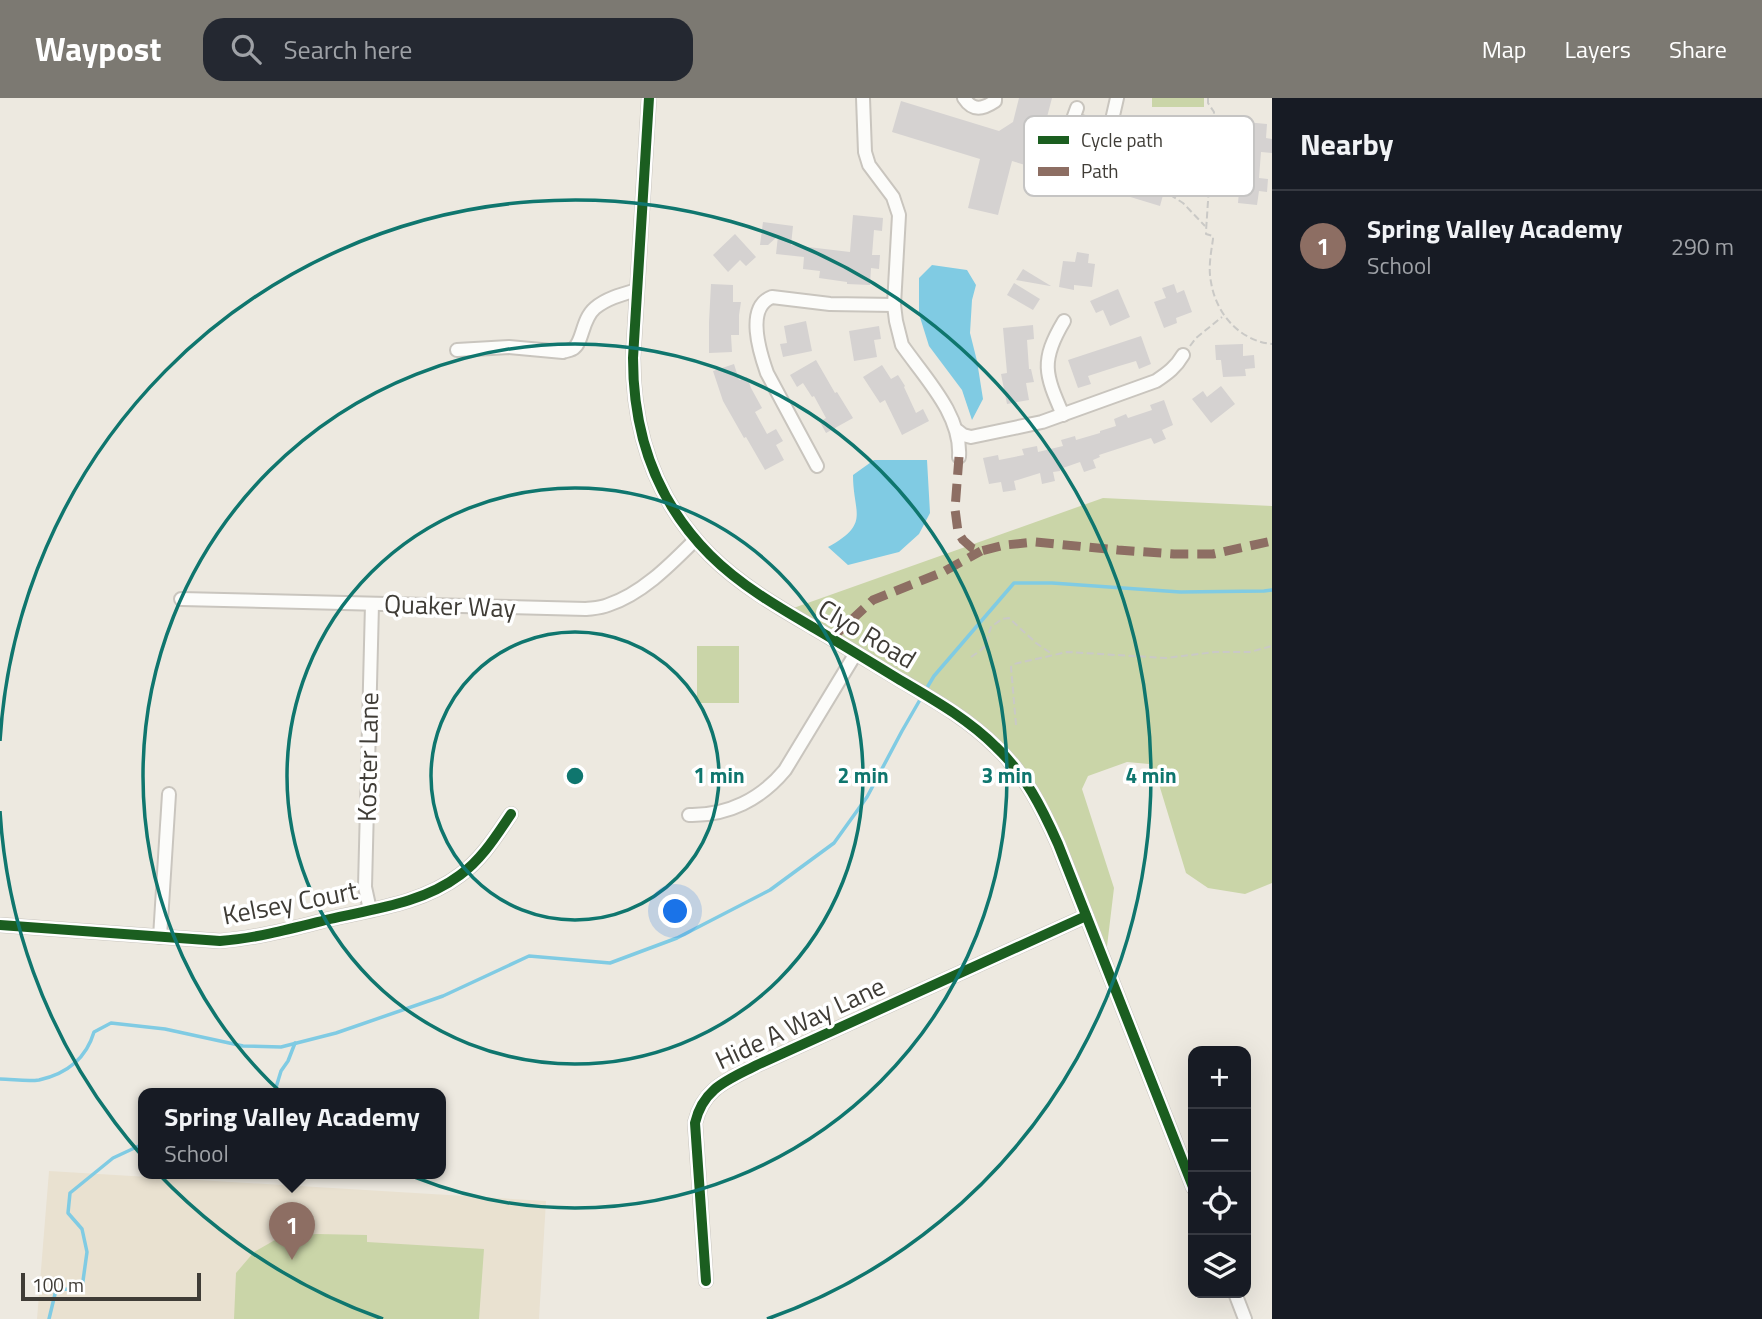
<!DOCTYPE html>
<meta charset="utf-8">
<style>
body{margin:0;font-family:"Titillium Web",sans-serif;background:#242831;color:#f1f3f6}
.controls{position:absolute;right:21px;bottom:21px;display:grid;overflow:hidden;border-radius:14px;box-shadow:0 7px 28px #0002}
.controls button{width:63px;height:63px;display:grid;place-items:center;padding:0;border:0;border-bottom:2px solid #363941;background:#171b24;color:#f1f3f6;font:35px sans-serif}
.scale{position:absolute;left:21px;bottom:18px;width:180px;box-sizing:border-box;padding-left:7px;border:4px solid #3f3c36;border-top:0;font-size:19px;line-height:24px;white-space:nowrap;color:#3f3c36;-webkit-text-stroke:5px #fff;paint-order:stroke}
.you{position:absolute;left:676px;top:814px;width:24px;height:24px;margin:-18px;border:5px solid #fff;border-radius:50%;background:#1a73e8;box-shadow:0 0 0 10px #1a73e833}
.badge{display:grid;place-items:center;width:46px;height:46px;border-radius:50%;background:#7c7972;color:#fff;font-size:23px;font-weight:700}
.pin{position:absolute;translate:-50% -58px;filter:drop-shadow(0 2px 4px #0008)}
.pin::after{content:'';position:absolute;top:37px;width:24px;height:21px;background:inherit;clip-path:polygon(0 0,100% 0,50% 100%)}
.popup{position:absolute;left:138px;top:990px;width:308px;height:91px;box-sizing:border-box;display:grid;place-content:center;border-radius:14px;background:#171b24;filter:drop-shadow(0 2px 5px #0005);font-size:23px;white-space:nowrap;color:#9ea1a6}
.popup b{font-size:26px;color:#f1f3f6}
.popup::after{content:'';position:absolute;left:50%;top:100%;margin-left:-14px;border:14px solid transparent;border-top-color:#171b24}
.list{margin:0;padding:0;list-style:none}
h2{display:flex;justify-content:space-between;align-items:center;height:91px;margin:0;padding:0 28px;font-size:30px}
h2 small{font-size:23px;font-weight:400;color:#9ea1a6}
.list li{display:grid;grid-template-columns:46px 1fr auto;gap:21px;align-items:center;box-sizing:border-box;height:112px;padding:0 28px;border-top:2px solid #363941}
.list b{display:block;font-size:26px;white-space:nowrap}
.list p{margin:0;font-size:23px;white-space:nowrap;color:#9ea1a6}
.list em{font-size:23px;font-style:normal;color:#9ea1a6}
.icon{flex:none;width:38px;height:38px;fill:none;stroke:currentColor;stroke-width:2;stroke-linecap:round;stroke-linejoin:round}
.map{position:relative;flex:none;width:1272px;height:1221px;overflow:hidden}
header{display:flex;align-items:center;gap:42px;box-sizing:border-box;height:98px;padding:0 35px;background:#7c7972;color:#fff}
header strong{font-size:33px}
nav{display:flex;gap:38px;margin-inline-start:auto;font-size:24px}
.search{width:490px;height:63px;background:#242831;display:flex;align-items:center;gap:18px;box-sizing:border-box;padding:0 24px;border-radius:21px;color:#9ea1a6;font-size:26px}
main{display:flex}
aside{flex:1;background:#171b24}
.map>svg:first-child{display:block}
.built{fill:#e9e1d0}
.green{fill:#cad5a8}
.water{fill:#80cbe3}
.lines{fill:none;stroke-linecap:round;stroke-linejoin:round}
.stream{stroke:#80cbe3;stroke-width:3.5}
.building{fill:#d5d2d1}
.minor-casing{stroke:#c9c5be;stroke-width:16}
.path{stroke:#cac9c6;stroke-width:2;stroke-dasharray:7 3.5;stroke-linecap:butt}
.minor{stroke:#fcfcfa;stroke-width:12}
.quiet{stroke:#8d6e63;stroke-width:9;stroke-dasharray:18 9;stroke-linecap:butt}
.cycleway-casing{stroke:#fff;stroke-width:15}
.cycleway{stroke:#1b5e20;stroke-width:10}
.ring{fill:none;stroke:#0f766e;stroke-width:3.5}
.labels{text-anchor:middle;stroke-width:7;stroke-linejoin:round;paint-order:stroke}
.street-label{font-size:26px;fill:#3f3c36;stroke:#fff}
.key{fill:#fff;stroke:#c5c4c3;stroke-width:2}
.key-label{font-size:19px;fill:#3f3c36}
.centre{fill:#0f766e;stroke:#fff;stroke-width:3.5}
.ring-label{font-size:21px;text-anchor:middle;font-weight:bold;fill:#0f766e;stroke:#fff;stroke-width:7;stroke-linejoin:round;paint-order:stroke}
</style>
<header>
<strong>Waypost</strong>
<div class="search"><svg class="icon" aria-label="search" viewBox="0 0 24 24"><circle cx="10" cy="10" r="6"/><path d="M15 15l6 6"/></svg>Search here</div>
<nav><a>Map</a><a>Layers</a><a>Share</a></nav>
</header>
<main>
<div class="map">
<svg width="1272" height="1221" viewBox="0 0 1272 1221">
<rect width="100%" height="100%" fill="#ede9e0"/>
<path class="built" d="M 49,1073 L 546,1103 L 539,1221 L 37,1221 Z"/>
<g class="green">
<rect x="1152" y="0" width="52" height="9"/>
<path d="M 1103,400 L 1272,408 L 1272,785 L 1245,796 L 1208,790 L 1186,775 L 1158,683 L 1149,666 L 1127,664 L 1088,678 L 1082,691 L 1114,790 L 1105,865 L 1058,746 L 998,650 L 785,513 Z"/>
<rect x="697" y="548" width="42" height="57"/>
<path d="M 317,1136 L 367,1137 L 367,1144 L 484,1151 L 479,1221 L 234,1221 L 236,1175 L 254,1154 L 275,1142 L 285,1138 Z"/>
</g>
<g class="water">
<path d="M 932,167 L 967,172 L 976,187 L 972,202 L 970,235 L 977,263 L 983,301 L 972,322 L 962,292 L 929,248 L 919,216 L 919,180 Z"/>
<path d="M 874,362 L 927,362 L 930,415 L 919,436 L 899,454 L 848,467 L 828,449 C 871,425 853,416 853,377 Z"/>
</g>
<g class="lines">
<g class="stream">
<path d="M 925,593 L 934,578 L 1014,485 L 1052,485 L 1180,494 L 1264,493 L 1272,492"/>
<path d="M 0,981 C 12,981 27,984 39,982 C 66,976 86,961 94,934 L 111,925 L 165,931 L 243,948 L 281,949 L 336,935 L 443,898 L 529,858 L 610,865 L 677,840 L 770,792 L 834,745 L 867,699 L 902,633 L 921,600"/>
<path d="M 274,996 L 281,973 L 288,963 L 295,945"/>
<path d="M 49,1221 L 56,1192 L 82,1190 L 87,1154 L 82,1131 L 68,1115 L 70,1095 L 113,1060 L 143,1046"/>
</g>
</g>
<g class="building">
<path d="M 1019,0 L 1052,0 L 1042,38 L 1168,79 L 1160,108 L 1012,63 L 998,117 L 968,110 L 980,61 L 892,34 L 901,3 L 999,33 L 1013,24 Z"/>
<path d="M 1245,24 L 1267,26 L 1266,40 L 1272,41 L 1272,55 L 1261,54 L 1259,80 L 1268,81 L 1267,94 L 1259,93 L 1257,107 L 1238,105 Z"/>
<path d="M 853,117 L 883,120 L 882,133 L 874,132 L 872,157 L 880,157 L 879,171 L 871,170 L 870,187 L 847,186 L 847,184 L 819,180 L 820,173 L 803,171 L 804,159 L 776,156 L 778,138 L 768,147 L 760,147 L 763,124 L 793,128 L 791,147 L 850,154 Z"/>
<path d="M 735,136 L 756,159 L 746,168 L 740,162 L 728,174 L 713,157 Z"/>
<path d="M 1077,154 L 1089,156 L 1088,165 L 1095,166 L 1092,189 L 1074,187 L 1074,192 L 1059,189 L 1063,163 L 1075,164 Z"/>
<path d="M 1023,171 L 1051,188 L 1050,188 L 1016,182 Z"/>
<path d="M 1014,185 L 1040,201 L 1033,212 L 1007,197 Z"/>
<path d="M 711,186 L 733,187 L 733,204 L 741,204 L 739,217 L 739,237 L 731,237 L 732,254 L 709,255 L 709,224 Z"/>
<path d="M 1174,186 L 1177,195 L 1184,192 L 1192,214 L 1176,220 L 1177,225 L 1164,230 L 1154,204 L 1166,200 L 1162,190 Z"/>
<path d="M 1118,191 L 1130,219 L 1110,228 L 1103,212 L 1096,215 L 1090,203 Z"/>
<path d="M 806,223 L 812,253 L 783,259 L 780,246 L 787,245 L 784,228 Z"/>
<path d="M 1033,227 L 1034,241 L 1027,242 L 1029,271 L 1031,271 L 1034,284 L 1026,285 L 1029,302 L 1007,306 L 1001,276 L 1007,275 L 1003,230 Z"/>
<path d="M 879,228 L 881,241 L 874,242 L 877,259 L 854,263 L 849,233 Z"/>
<path d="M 1141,238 L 1151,266 L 1139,271 L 1136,263 L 1119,268 L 1088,278 L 1091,286 L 1078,290 L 1068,262 Z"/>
<path d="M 1243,246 L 1243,258 L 1254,257 L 1255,270 L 1245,271 L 1246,278 L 1223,279 L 1221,262 L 1216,262 L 1215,247 Z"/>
<path d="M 816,262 L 835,295 L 837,294 L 853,320 L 826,335 L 820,324 L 826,320 L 814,298 L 812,299 L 803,285 L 797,289 L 790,277 Z"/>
<path d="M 734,266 L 739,282 L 747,279 L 751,290 L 762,310 L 755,314 L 767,336 L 776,331 L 783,343 L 776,347 L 784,362 L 765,372 L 746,339 L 744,340 L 723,303 L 713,273 Z"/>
<path d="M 882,267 L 891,281 L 898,277 L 905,288 L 904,289 L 916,315 L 923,311 L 929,323 L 902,337 L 885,302 L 880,305 L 863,279 Z"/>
<path d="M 1221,288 L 1235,306 L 1211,325 L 1192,301 L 1203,293 L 1207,299 Z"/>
<path d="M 1164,302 L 1173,327 L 1162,332 L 1166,341 L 1154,346 L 1151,340 L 1099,357 L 1100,359 L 1093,362 L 1096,370 L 1084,374 L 1080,364 L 1060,371 L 1060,373 L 1053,374 L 1055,383 L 1042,386 L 1040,375 L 1014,383 L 1016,392 L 1003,394 L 1001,384 L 989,386 L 983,360 L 998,357 L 999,362 L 1024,357 L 1022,351 L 1037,348 L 1038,354 L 1063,348 L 1061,342 L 1075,338 L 1076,342 L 1100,335 L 1100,333 L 1116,328 L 1114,321 L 1126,316 L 1128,320 L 1152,312 L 1150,307 Z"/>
</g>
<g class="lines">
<g class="minor-casing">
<g id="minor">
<path d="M 649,0 L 633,260 C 633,335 656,403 710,457 C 740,487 778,509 814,530 C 843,547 872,565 900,582 C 934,602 968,621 996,649 C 1025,676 1042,710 1058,746 L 1193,1089"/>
<path d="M 863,0 L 865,54 L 869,67 L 893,99 L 899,117 L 894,207 L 896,223 L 902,247 C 925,280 962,317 959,359"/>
<path d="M 964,0 C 973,14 983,11 995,3 L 995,0"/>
<path d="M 1077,10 L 1073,21 L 1101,31 L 1112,22 L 1117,0"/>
<path d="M 457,252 L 509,249 L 563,254 C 565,253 572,252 574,250 C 583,243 582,221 595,210 C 607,200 623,196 637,192"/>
<path d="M 1063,317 C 1045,276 1040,263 1064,223"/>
<path d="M 958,333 L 963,337 L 971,339 L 1042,324 L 1156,283 C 1168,275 1176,269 1183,257"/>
<path d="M 817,368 L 767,275 C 760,255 745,209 772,199 L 830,206 L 894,207"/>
<path d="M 181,501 L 586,511 C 594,510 601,510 608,507 C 642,496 671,466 695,442"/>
<path d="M 689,717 C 728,718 761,701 785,672 L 856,555"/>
<path d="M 370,812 L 365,789 L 372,506"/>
<path d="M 0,827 L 220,843 C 258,840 294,830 330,821 C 374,811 423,805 460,777 C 482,761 496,738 511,716"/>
<path d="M 160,839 L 169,696"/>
<path d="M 706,1183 L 695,1025 C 703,990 728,982 757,967 L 1086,818"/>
<path d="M 1235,1195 L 1245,1221"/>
</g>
</g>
<g class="path">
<path d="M 1208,0 L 1208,5 L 1214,14 L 1206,133 L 1206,136 L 1213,138 L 1213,141 C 1211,155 1208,170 1211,184 C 1216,216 1240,243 1272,246"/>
<path d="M 1161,91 L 1183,105 L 1205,128"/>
<path d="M 1190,248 L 1196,240 L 1222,219"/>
<path d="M 971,559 C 991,546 984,548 991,529 L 1002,521 L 1009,520 L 1036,545 L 1052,556"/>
<path d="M 1016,627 L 1011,569 L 1014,566 L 1067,554 L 1166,560 L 1215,554 L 1250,554 L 1272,548"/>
</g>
<use href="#minor" class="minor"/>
<g class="quiet">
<path d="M 959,359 L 955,411 L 958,434 L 963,442 L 972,450 L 981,453 L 1005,447 L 1035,444 L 1118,452 L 1174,456 L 1213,456 L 1272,443"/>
<path d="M 831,541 L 873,502 L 943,474 L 981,453"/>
</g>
<g class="cycleway-casing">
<g id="cycleway">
<path d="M 649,0 L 633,260 C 633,335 656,403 710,457 C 740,487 778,509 814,530 C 843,547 872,565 900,582 C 934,602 968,621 996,649 C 1025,676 1042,710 1058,746 L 1193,1089"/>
<path d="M 0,827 L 220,843 C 258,840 294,830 330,821 C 374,811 423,805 460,777 C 482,761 496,738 511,716"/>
<path d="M 706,1183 L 695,1025 C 703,990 728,982 757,967 L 1086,818"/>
</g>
</g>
<use href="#cycleway" class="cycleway"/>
</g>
<g class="ring">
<circle cx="575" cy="678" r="144"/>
<circle cx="575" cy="678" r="288"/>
<circle cx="575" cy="678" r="432"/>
<path d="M383 1221A576 576 0 0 1 0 713M0 643A576 576 0 1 1 767 1221"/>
</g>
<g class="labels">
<g class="street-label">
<text transform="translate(450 508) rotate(2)" y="9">Quaker Way</text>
<text transform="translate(867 536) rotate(31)" y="9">Clyo Road</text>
<text transform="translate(368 659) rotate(-89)" y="9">Koster Lane</text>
<text transform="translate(290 805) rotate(-11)" y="9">Kelsey Court</text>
<text transform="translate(800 925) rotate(-25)" y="9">Hide A Way Lane</text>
</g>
</g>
<rect x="1024" y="18" width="230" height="80" rx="10" class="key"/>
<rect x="1038" y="38" width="31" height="8" fill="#1b5e20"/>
<rect x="1038" y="69" width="31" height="9" fill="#8d6e63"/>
<g class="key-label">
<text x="1081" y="49">Cycle path</text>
<text x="1081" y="80">Path</text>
</g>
<circle cx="575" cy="678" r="10" class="centre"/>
<g class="ring-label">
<text x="719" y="685">1 min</text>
<text x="863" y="685">2 min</text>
<text x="1007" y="685">3 min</text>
<text x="1151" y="685">4 min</text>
</g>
</svg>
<div class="controls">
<button>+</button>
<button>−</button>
<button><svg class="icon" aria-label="locate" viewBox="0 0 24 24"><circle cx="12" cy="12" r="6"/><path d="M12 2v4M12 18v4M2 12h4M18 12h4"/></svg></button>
<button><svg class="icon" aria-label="layers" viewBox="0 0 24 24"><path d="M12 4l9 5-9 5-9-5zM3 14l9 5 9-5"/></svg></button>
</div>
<div class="scale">100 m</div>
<div class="you"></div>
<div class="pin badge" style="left:292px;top:1162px;background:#8d6e63">1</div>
<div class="popup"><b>Spring Valley Academy</b>School</div>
</div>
<aside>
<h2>Nearby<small></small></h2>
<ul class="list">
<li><span class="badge" style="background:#8d6e63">1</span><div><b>Spring Valley Academy</b><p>School</p></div><em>290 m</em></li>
</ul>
</aside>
</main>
